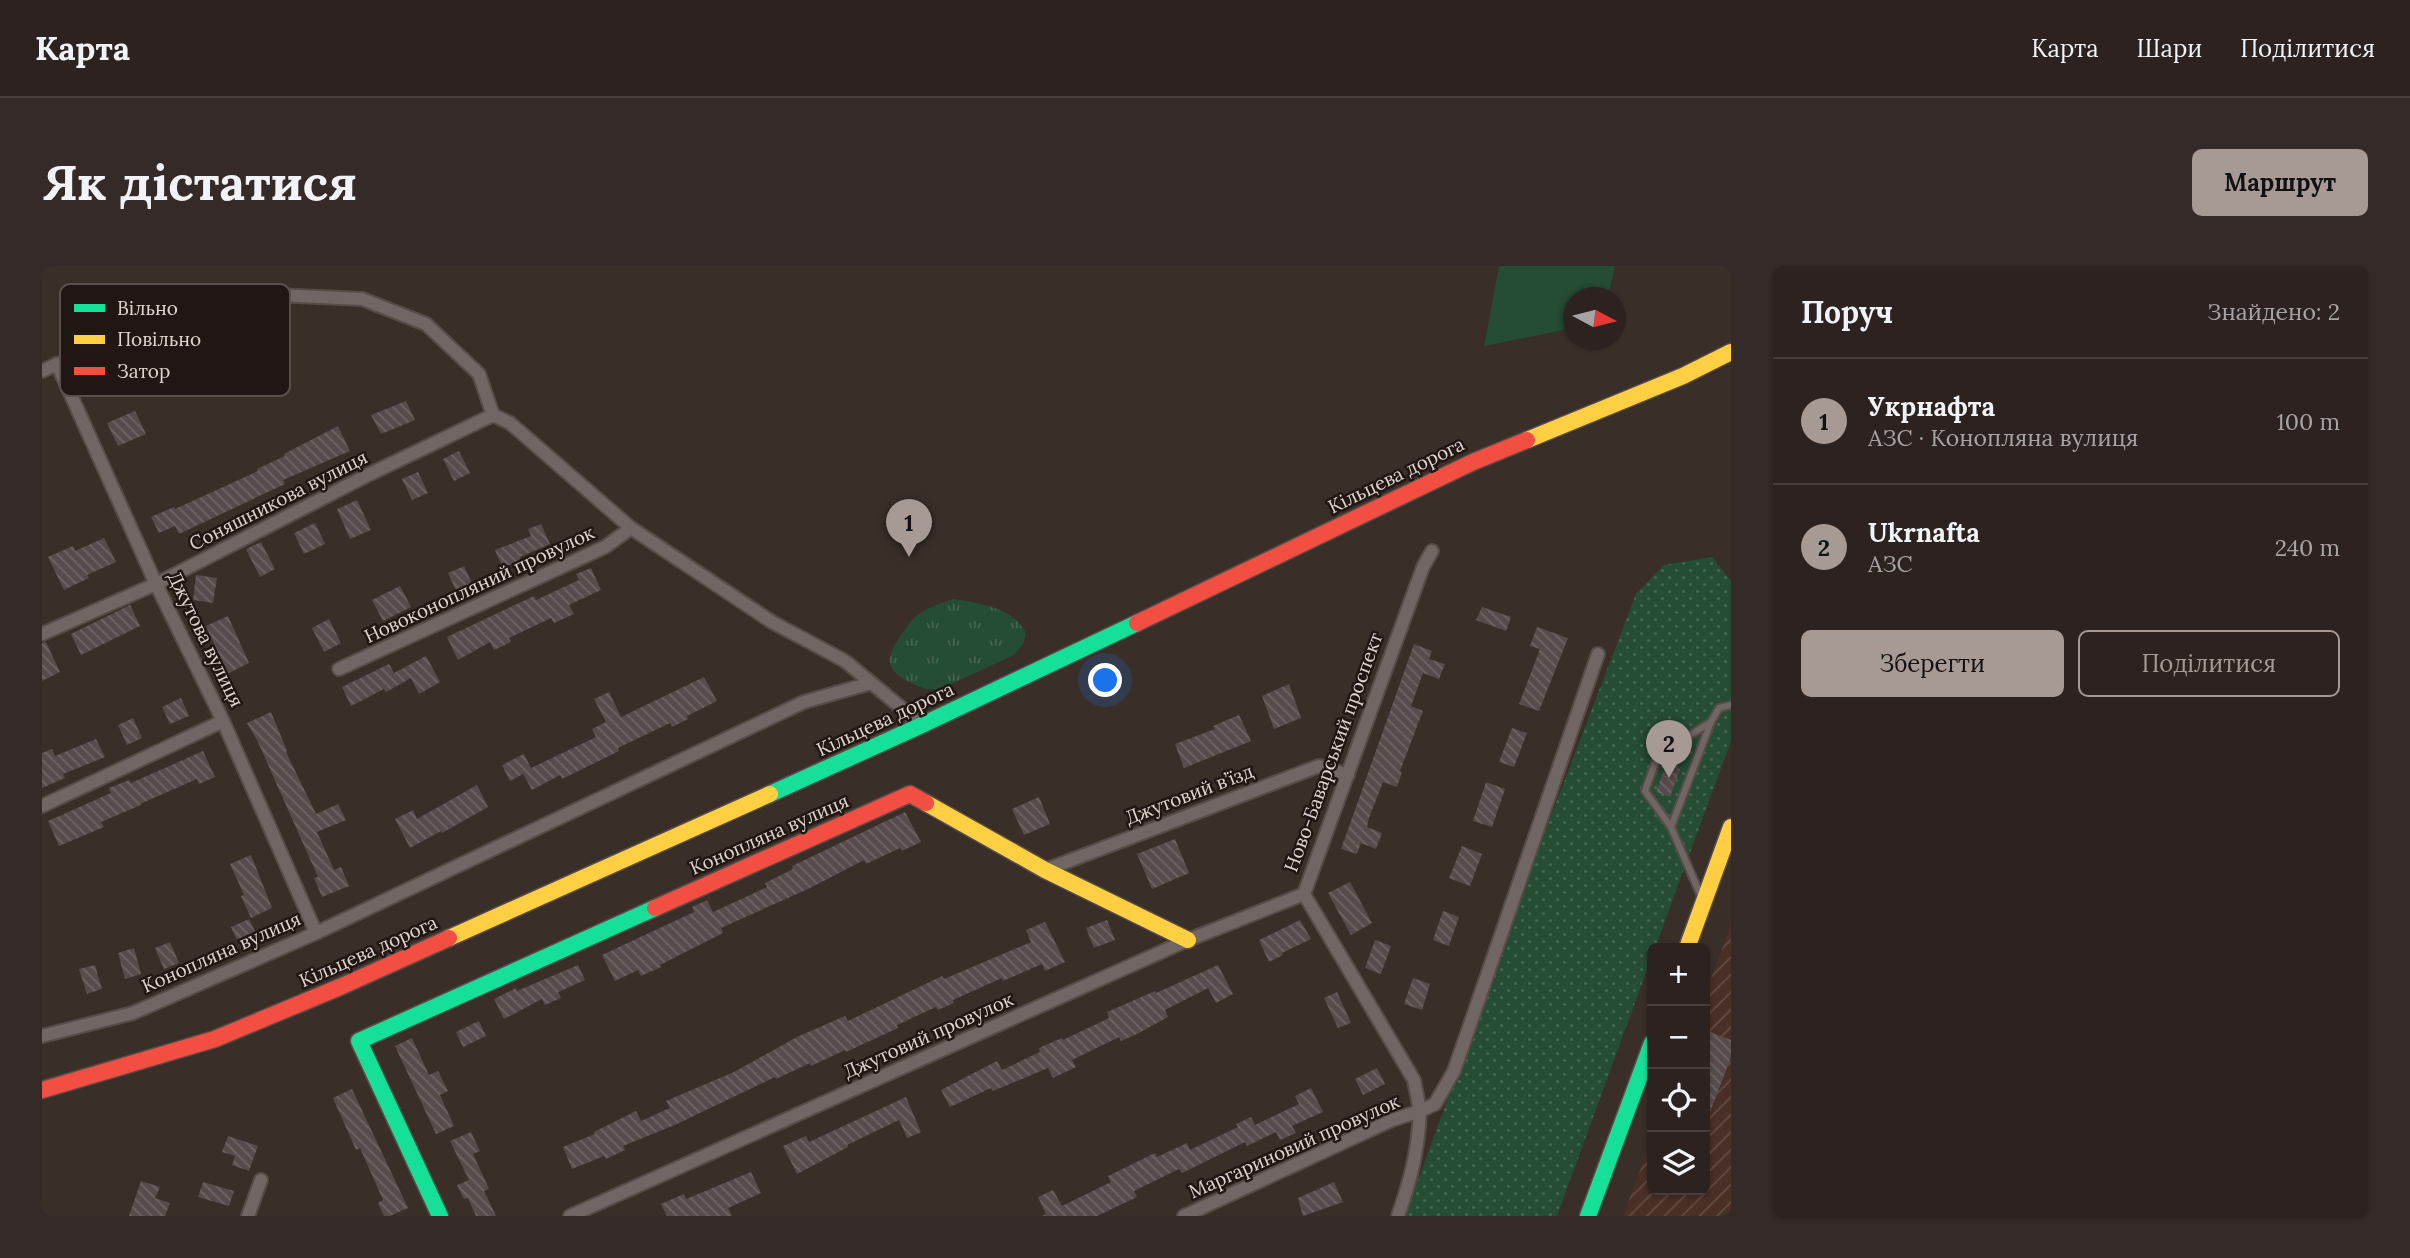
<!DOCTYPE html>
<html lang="uk">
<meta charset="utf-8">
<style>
body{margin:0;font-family:Lora,serif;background:#342a28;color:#f1f3f6}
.controls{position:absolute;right:21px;bottom:21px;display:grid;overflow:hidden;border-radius:10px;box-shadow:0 2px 5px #0004}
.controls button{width:63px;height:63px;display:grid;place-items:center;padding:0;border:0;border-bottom:2px solid #483f3d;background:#2c221f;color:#f1f3f6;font:35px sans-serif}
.compass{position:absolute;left:1521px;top:21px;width:63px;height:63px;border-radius:50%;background:#2c221f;box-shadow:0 2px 5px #0004;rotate:97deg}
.you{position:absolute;left:1064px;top:415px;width:24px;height:24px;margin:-18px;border:5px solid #fff;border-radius:50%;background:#1a73e8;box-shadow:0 0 0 10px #1a73e833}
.badge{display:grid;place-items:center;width:46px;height:46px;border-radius:50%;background:#a79994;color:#111;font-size:23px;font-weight:700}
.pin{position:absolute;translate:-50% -58px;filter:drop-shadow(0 2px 4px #0008)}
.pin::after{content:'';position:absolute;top:37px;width:24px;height:21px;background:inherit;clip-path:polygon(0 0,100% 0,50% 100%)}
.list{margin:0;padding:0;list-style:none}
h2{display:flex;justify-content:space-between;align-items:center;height:91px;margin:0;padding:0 28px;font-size:30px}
h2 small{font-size:23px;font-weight:400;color:#a6a4a4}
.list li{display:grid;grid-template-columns:46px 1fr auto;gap:21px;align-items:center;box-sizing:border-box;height:126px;padding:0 28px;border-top:2px solid #483f3d}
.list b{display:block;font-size:26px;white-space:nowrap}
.list p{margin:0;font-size:23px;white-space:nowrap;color:#a6a4a4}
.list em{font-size:23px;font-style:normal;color:#a6a4a4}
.actions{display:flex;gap:14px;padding:21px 28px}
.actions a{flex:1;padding:16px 0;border:2px solid #a79994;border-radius:10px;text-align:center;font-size:24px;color:#a79994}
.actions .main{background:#a79994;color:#111}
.icon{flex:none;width:38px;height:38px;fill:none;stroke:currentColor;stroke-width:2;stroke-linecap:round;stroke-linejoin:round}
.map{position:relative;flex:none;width:1689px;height:950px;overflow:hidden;border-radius:10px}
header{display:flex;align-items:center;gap:42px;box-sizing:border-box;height:98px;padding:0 35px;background:#2c221f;border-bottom:2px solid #483f3d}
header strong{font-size:33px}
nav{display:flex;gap:38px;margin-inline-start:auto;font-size:24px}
.intro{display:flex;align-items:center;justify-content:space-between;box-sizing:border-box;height:168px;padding:0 42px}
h1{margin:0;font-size:49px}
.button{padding:18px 32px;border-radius:10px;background:#a79994;color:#111;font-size:24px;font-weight:700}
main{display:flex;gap:42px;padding:0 42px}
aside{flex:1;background:#2c221f;border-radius:10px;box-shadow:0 2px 5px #0004}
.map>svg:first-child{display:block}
.industrial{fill:url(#industrial-furrows)}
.grass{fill:url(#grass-tufts)}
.park{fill:url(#park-dots)}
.garden{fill:#254c34}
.building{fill:url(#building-back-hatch)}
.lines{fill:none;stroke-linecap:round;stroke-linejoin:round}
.lane-casing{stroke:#574c47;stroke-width:10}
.street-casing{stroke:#574c47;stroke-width:16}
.fast-casing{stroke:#574c47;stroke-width:19}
.slow-casing{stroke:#574c47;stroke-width:19}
.jam-casing{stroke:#574c47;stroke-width:19}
.lane{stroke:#706663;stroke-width:6}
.street{stroke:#706663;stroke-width:12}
.fast{stroke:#16e098;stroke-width:16}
.slow{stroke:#ffcf43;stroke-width:16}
.jam{stroke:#f24e42;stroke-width:16}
.labels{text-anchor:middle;stroke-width:5;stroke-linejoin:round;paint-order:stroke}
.street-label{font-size:19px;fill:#e1d3ce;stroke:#201613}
.key{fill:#201613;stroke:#5a4f4b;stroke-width:2}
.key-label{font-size:19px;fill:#e1d3ce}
</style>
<header>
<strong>Карта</strong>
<nav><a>Карта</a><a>Шари</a><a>Поділитися</a></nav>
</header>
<div class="intro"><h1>Як дістатися</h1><a class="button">Маршрут</a></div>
<main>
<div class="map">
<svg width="1689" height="950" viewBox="0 0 1689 950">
<defs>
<pattern id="industrial-furrows" width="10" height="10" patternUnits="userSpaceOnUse" patternTransform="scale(1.75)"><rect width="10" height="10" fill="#492f26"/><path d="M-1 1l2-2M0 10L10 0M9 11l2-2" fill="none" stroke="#634c44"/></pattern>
<pattern id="grass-tufts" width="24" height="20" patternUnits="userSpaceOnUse" patternTransform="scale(1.75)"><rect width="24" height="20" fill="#254c34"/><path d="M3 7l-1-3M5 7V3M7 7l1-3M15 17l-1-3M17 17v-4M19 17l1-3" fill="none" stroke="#446550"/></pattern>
<pattern id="park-dots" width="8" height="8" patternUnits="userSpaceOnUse" patternTransform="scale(1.75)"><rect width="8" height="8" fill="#254c34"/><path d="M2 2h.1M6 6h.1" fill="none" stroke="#446550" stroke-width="1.8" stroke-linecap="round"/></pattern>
<pattern id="building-back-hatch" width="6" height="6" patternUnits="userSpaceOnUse" patternTransform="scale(1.75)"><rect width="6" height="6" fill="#564c4b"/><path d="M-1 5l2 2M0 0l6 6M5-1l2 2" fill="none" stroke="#6e6564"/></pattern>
</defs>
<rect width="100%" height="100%" fill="#3a2e29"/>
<path class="industrial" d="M 1689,658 L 1689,950 L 1581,950 L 1610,872 L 1610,924 L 1663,924 L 1663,729 Z"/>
<path class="grass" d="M 911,333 C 936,337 974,342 984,368 L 981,378 L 972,389 L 898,423 C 886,425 878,421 867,416 C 842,403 844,391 859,369 C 863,364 867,357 872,352 C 883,342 897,338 911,333 Z"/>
<path class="park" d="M 1670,291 L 1689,315 L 1689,475 L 1613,682 L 1610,682 L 1610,690 L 1515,950 L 1363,950 L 1502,568 L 1594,328 L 1622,299 Z"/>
<path class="garden" d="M 1457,0 L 1573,0 L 1566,31 L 1532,32 L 1531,62 L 1442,80 Z"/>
<g class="building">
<path d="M 171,97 L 182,122 L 163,130 L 152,106 Z"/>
<path d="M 364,135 L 373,154 L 339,168 L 329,149 Z"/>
<path d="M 93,145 L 104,168 L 76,180 L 65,157 Z"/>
<path d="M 296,160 L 308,185 L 241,214 L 243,218 L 137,268 L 133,260 L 117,267 L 109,251 L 132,241 L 133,243 L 216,205 L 215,203 L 243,190 L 242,188 Z"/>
<path d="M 417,185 L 428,207 L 412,215 L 401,193 Z"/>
<path d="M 376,206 L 386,227 L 370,234 L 360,213 Z"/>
<path d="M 315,234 L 329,264 L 308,273 L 295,243 Z"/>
<path d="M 273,257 L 283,278 L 262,288 L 252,267 Z"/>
<path d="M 499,258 L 508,278 L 478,291 L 479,294 L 461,302 L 453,284 L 489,270 L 486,263 Z"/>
<path d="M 62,272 L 74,296 L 45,309 L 47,312 L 22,324 L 6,291 L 31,280 L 33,285 Z"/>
<path d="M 219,276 L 233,303 L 218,311 L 204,283 Z"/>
<path d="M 422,300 L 432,322 L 416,329 L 406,307 Z"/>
<path d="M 549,302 L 559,324 L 527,339 L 532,348 L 512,357 L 509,352 L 467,372 L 469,376 L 452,384 L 448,376 L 416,394 L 405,371 L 492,330 L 494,334 L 537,314 L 534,308 Z"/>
<path d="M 154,309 L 175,312 L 171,337 L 151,334 Z"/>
<path d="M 358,320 L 369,341 L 341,355 L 330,334 Z"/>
<path d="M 88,339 L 98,360 L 39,389 L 29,368 Z"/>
<path d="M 1440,341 L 1469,351 L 1464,365 L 1434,354 Z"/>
<path d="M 186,350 L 207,397 L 185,408 L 164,360 Z"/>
<path d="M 287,353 L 299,377 L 282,386 L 270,362 Z"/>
<path d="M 1495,361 L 1526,372 L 1497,445 L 1477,438 L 1498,383 L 1488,380 Z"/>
<path d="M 4,376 L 18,406 L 0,415 L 0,377 Z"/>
<path d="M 1372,378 L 1390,385 L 1387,393 L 1403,398 L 1397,413 L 1381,407 L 1369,440 L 1381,445 L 1358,505 L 1360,506 L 1355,521 L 1341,516 L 1327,552 L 1325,561 L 1340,567 L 1334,583 L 1319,577 L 1315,588 L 1299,583 Z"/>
<path d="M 384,390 L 398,416 L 377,428 L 369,412 L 344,426 L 342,423 L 309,440 L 300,421 L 347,398 L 352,407 Z"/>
<path d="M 662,411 L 675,435 L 645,450 L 646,453 L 630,461 L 628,457 L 576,482 L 577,485 L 520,513 L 518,509 L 490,524 L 481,508 L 468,515 L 460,499 L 482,488 L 489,502 L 554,471 L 550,463 L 564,456 L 552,433 L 567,426 L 579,451 Z"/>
<path d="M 1247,418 L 1259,452 L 1232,463 L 1220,430 Z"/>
<path d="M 139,432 L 147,450 L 128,458 L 120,441 Z"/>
<path d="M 229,446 L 245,485 L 244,486 L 274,548 L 296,538 L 304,554 L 275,566 L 292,604 L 299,601 L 307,620 L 280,631 L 272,612 L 276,611 L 215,474 L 205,457 Z"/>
<path d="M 1197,449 L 1209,475 L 1142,502 L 1133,478 L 1173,463 L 1171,460 Z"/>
<path d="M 91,452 L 100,472 L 85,479 L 76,459 Z"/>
<path d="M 1470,462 L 1485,467 L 1472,501 L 1457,496 Z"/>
<path d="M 54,473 L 63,491 L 21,508 L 23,512 L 0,522 L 0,487 L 10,483 L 13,490 Z"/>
<path d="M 161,485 L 173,511 L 157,518 L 155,513 L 98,538 L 99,539 L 59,556 L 62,561 L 17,580 L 6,555 L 69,527 L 67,522 L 87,514 L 89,517 Z"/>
<path d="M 1624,498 L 1638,503 L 1628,531 L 1614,526 Z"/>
<path d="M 1444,516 L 1463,523 L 1450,561 L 1431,555 Z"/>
<path d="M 435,519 L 446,541 L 400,567 L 399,565 L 368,582 L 353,553 L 371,544 L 375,553 Z"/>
<path d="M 997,531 L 1008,558 L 982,569 L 970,543 Z"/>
<path d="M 863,546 L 879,576 L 860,585 L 858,582 L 824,598 L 822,594 L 766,623 L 679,662 L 681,667 L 618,699 L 619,701 L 599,710 L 596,704 L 573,715 L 560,689 L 652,646 L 650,641 L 665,634 L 671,646 L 725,621 L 723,617 L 751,603 L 750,600 Z"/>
<path d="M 1133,573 L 1147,607 L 1110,623 L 1095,588 Z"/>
<path d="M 1420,580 L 1440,588 L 1428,620 L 1407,612 Z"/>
<path d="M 209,589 L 230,642 L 209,652 L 199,630 L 202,629 L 188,598 Z"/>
<path d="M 1308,616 L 1330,657 L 1309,669 L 1286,627 Z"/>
<path d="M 1401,645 L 1417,651 L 1407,680 L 1391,674 Z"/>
<path d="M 207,653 L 217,674 L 199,682 L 189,661 Z"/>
<path d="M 1065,654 L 1073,674 L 1052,682 L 1044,662 Z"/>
<path d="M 1258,654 L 1269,673 L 1240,687 L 1241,689 L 1227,696 L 1217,674 Z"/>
<path d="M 1003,656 L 1023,696 L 1003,705 L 1000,698 L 961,715 L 960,712 L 911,734 L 912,737 L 896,744 L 894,741 L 855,759 L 856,762 L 804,786 L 803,784 L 769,800 L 768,797 L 734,813 L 733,811 L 635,858 L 581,880 L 583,884 L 564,893 L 562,890 L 530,903 L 521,881 L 553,868 L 552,866 L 594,845 L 599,855 L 628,842 L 624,835 L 692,806 L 755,771 L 803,750 L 806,755 L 900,710 L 902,713 L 989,676 L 984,664 Z"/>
<path d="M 1333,674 L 1349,680 L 1339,708 L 1323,702 Z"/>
<path d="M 128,676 L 137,697 L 122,703 L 113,682 Z"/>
<path d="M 92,682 L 99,708 L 83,713 L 76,687 Z"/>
<path d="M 53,699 L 60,723 L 45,728 L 37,703 Z"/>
<path d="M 536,699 L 543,714 L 516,726 L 519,732 L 503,739 L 500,733 L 462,753 L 452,733 L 474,722 L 475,725 Z"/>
<path d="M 1176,699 L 1191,728 L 1174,737 L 1166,722 L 1123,744 L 1126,751 L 1093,769 L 1079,775 L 1077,771 L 1030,794 L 1034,801 L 1011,812 L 1006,802 L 951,825 L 949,822 L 908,841 L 899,824 L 955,795 L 960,804 L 998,786 L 997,782 L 1020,772 L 1021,774 L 1067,752 L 1065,746 L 1113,725 L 1114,727 Z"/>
<path d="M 1371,712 L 1388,718 L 1380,744 L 1362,738 Z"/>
<path d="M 1295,726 L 1309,757 L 1296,762 L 1282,732 Z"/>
<path d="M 437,755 L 444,770 L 421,781 L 414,766 Z"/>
<path d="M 1668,766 L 1689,774 L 1689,791 L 1664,857 L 1663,780 Z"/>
<path d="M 370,772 L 387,809 L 396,805 L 406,825 L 398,829 L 412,860 L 394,868 L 353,780 Z"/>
<path d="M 1335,802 L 1343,818 L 1321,829 L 1313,813 Z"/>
<path d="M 1269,822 L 1281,846 L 1250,860 L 1254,867 L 1238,874 L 1234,866 L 1205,880 L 1203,876 L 1140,907 L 1137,903 L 1092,925 L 1095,931 L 1055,950 L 1000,950 L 1004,948 L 996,931 L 1011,924 L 1020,940 L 1069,916 L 1066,910 L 1113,887 L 1115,891 L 1145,877 L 1148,884 L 1196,861 L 1194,858 L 1209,851 L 1213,859 L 1257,838 L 1253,830 Z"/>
<path d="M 310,823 L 366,942 L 348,950 L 342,950 L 336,937 L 341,934 L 318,882 L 314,884 L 291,832 Z"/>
<path d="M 864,831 L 879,866 L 865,872 L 857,854 L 805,879 L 806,881 L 755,908 L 741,880 L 764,870 L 767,876 Z"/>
<path d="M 429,866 L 438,885 L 431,888 L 447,923 L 442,925 L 454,950 L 434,950 L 426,932 L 422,933 L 415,919 L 427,914 L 408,875 Z"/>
<path d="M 186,870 L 216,880 L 207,905 L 190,899 L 193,890 L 180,886 Z"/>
<path d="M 709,906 L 719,927 L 686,942 L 690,950 L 625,950 L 619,938 L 642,928 L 644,933 Z"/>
<path d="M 99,915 L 118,921 L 113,932 L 128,937 L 123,950 L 87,950 Z"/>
<path d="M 161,916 L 192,925 L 187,940 L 156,931 Z"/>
<path d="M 1292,916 L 1301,936 L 1261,950 L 1256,932 Z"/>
</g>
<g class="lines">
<g class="lane-casing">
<g id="lane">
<path d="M 1669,456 L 1616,489 L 1603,525 L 1629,561 L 1669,456 L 1677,442 L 1689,439"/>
<path d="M 1629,561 L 1659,630"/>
</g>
</g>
<g class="street-casing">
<g id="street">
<path d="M 15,98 L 114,318 L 181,455 L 274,667"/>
<path d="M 0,105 L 15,98 L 56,92 L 110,94 L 157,82 L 210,28 L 320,33 L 384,58 L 437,108 L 451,149 L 468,157 L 589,262 L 730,356 L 803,395 L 880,459"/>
<path d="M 0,368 L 114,318 L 328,208 L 451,149"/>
<path d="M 297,403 L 563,281 L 589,262"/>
<path d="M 0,540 L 181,455"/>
<path d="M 1003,604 L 1277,500 L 1306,509"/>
<path d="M 0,770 L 91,747 L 274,667 L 762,436 L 829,417"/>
<path d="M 206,950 L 219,914"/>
<path d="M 528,950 L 1146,674 L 1262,628"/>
<path d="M 1142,950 L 1350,854 L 1378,845 L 1372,814 L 1262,628 L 1381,301 L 1390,285"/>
<path d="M 1356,950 C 1369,912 1376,886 1378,845 L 1393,838 L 1412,805 L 1556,388"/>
</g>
</g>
<g class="fast-casing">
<g id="fast">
<path d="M 728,528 L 880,459 L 1095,357"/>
<path d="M 398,950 L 317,775 L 613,642"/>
<path d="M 1546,950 L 1610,777"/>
</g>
</g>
<g class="slow-casing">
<g id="slow">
<path d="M 1485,174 L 1641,110 L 1689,86"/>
<path d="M 884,537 L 1003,604 L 1146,674"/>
<path d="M 407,672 L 728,528"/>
<path d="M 1645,682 L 1689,561"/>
</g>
</g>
<g class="jam-casing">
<g id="jam">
<path d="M 1095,357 L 1431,196 L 1485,174"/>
<path d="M 613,642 L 868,528 L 884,537"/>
<path d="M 0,824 L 173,773 L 298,721 L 407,672"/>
</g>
</g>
<use href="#lane" class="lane"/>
<use href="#street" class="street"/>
<use href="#fast" class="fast"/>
<use href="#slow" class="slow"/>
<use href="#jam" class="jam"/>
</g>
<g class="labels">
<g class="street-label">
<text transform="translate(1354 209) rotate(-26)" y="7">Кільцева дорога</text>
<text transform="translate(236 234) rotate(-27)" y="7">Соняшникова вулиця</text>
<text transform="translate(437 318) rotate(-25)" y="7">Новоконопляний провулок</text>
<text transform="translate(164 373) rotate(64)" y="7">Джутова вулиця</text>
<text transform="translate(843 453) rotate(-25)" y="7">Кільцева дорога</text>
<text transform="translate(1291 486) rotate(-70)" y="7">Ново-Баварський проспект</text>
<text transform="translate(1147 528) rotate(-21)" y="7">Джутовий в’їзд</text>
<text transform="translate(727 568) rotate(-24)" y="7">Конопляна вулиця</text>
<text transform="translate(326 685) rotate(-24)" y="7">Кільцева дорога</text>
<text transform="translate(179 686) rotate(-24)" y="7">Конопляна вулиця</text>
<text transform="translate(886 769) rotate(-24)" y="7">Джутовий провулок</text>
<text transform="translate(1252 880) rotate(-24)" y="7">Маргариновий провулок</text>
</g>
</g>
<rect x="18" y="18" width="230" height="112" rx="10" class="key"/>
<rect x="32" y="38" width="31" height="8" fill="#16e098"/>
<rect x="32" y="69" width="31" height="9" fill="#ffcf43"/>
<rect x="32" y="101" width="31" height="8" fill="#f24e42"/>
<g class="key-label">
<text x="75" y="49">Вільно</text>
<text x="75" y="80">Повільно</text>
<text x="75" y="112">Затор</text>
</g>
</svg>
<div class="controls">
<button>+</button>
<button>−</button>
<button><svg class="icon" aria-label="locate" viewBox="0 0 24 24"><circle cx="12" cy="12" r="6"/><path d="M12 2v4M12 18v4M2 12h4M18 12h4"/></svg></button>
<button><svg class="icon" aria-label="layers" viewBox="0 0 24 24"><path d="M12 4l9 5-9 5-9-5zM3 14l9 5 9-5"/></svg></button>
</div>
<svg class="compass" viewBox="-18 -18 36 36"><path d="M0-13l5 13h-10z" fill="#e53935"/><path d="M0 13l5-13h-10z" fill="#a6a4a4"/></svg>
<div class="you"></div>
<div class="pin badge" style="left:867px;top:291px">1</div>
<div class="pin badge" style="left:1627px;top:512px">2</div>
</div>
<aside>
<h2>Поруч<small>Знайдено: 2</small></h2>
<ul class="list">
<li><span class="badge">1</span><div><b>Укрнафта</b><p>АЗС · Конопляна вулиця</p></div><em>100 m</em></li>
<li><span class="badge">2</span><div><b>Ukrnafta</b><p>АЗС</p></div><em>240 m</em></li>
</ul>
<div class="actions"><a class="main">Зберегти</a><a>Поділитися</a></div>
</aside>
</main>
